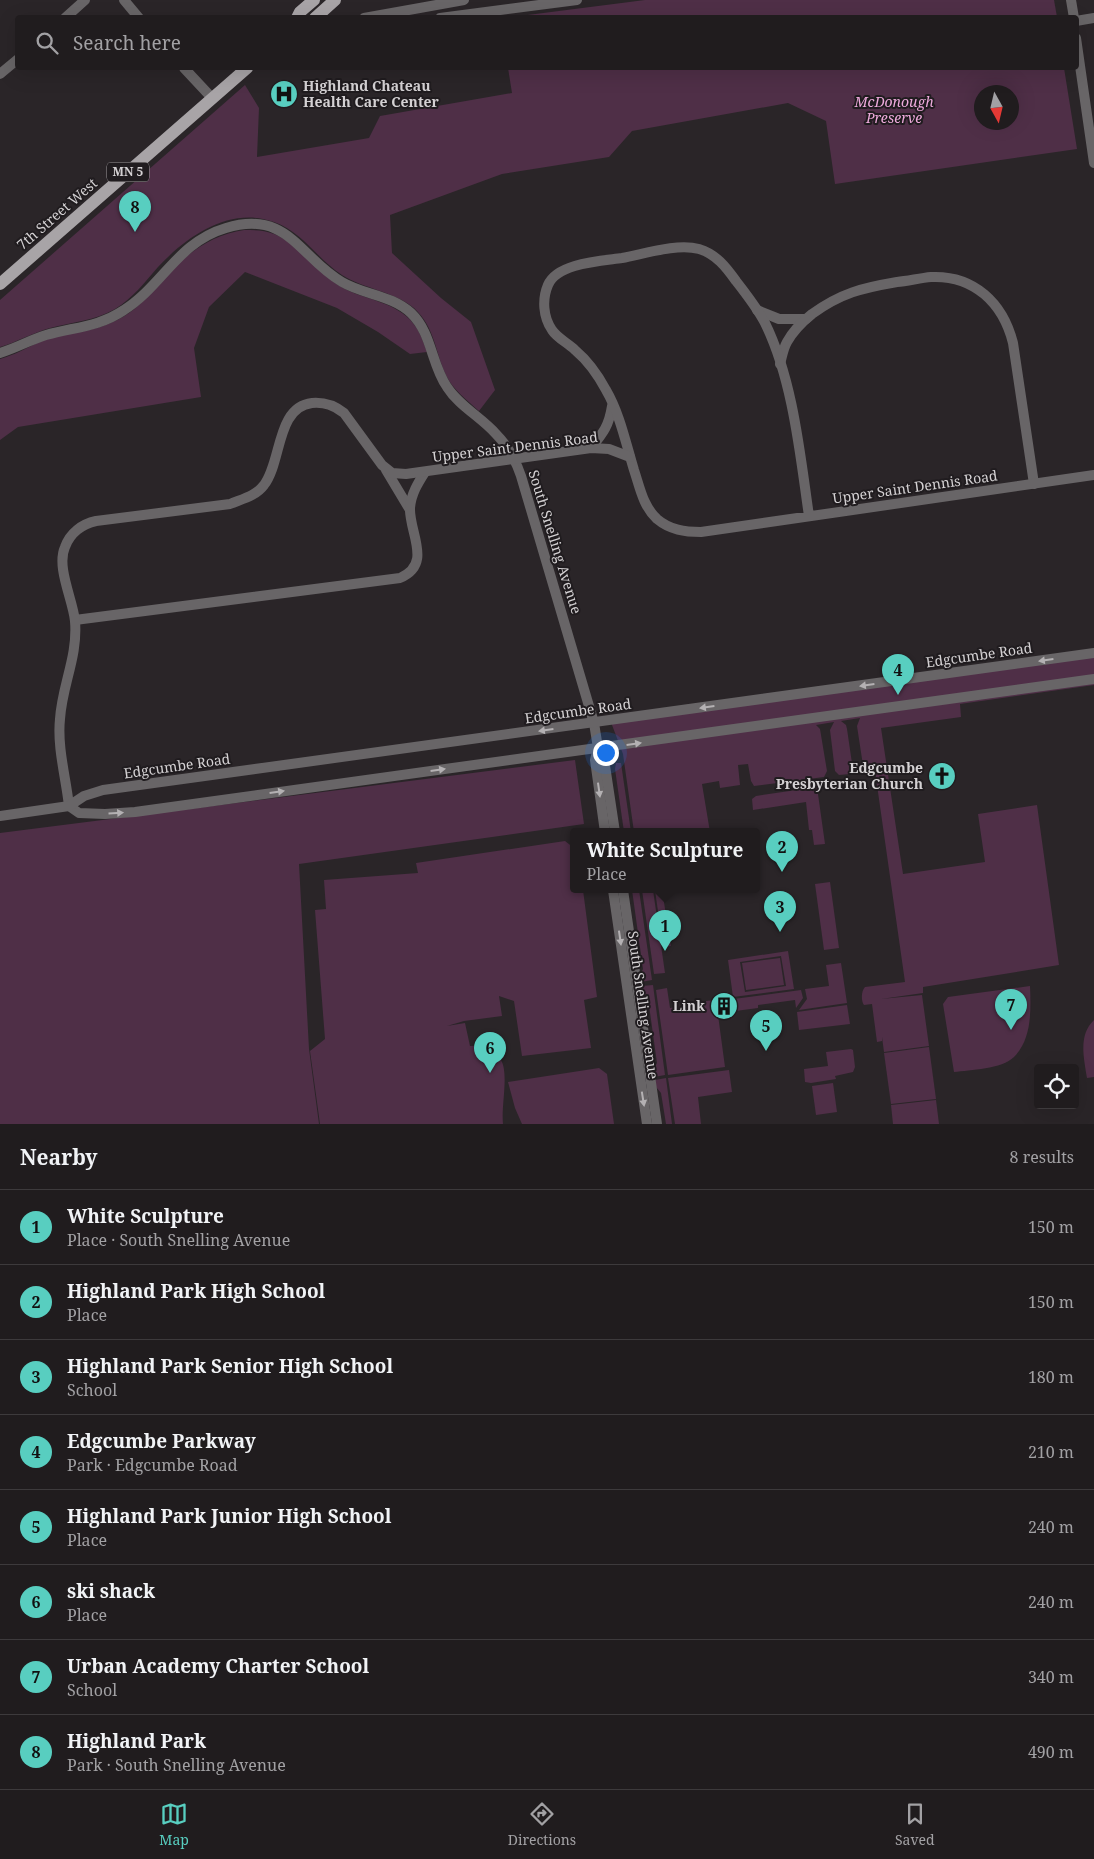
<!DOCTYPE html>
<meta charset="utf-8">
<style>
body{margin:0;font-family:"Noto Serif",serif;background:#2d292b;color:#f1f3f6}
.controls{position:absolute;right:15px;bottom:15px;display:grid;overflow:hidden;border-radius:5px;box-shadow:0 5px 20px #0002}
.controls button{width:45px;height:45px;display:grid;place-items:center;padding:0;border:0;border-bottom:1px solid #3d3a3c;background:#201c1e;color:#f1f3f6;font:25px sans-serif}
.compass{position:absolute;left:974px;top:85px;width:45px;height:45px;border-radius:50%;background:#201c1e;box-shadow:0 5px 20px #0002;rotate:172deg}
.you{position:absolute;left:605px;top:752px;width:18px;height:18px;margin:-12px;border:4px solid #fff;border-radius:50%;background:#1a73e8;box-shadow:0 0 0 8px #1a73e833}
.badge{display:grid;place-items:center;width:32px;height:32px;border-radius:50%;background:#58cec0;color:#111;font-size:16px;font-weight:700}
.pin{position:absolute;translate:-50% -41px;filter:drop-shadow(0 1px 2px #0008)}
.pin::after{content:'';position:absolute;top:26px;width:18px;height:15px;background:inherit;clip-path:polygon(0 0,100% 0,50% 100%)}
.popup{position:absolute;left:570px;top:828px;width:190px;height:65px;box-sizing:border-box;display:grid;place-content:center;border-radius:5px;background:#201c1e;filter:drop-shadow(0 1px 4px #0005);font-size:16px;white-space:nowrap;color:#a2a1a4}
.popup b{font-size:19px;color:#f1f3f6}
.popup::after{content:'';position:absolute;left:50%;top:100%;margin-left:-10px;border:10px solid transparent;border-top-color:#201c1e}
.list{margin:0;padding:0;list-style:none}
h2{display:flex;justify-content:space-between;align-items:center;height:65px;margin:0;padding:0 20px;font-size:21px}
h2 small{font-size:16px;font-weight:400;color:#a2a1a4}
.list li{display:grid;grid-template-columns:32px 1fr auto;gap:15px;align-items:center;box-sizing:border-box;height:75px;padding:0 20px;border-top:1px solid #3d3a3c}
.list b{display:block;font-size:19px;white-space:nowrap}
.list p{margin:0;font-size:16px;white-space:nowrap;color:#a2a1a4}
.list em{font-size:16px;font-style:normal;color:#a2a1a4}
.icon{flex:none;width:28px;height:28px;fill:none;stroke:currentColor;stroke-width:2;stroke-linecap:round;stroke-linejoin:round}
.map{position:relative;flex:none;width:1094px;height:1124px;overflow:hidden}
.search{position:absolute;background:#201c1e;box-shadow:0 5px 20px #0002;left:15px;right:15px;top:15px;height:55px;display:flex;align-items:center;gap:12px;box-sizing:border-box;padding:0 18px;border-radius:5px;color:#a2a1a4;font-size:19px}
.sheet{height:665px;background:#201c1e}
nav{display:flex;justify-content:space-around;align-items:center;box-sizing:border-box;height:70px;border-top:1px solid #3d3a3c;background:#201c1e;font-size:14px;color:#a2a1a4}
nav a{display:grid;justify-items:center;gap:2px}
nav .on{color:#58cec0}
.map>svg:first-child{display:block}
.green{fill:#4f2f47;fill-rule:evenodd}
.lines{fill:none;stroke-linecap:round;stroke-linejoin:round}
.minor{stroke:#686567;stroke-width:10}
.tertiary{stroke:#686567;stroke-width:10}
.primary{stroke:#a8a4a7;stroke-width:12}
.oneway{fill:#b4b1b3}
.labels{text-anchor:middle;stroke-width:4;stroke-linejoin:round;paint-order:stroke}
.shield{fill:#201c1f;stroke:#9e9b9d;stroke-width:1}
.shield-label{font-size:12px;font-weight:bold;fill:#d4d1d3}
.poi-label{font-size:14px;font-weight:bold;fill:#d4d1d3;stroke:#201c1f;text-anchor:end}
.park-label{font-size:14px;font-style:italic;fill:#eeaadc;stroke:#201c1f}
.street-label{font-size:14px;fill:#d4d1d3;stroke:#201c1f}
</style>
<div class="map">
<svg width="1094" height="1124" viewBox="0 0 1094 1124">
<rect width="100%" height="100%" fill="#2a2528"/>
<g class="green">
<path d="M 645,0 L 1054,0 L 1057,17 L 512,17 Z"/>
<path d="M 508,68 L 1064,68 L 1077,149 L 835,184 L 826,121 L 788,103 L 632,131 L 609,157 L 502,174 L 390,215 L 392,253 L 441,298 L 471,322 L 495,390 L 479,411 C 467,400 453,390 446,375 C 435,352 435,327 414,308 C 393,291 364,289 342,275 C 317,259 303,232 274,222 C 230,206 187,236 158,267 C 144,283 133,298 115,309 C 94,321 72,322 50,328 C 32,333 17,342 0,347 L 0,300 L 245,85 L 259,108 L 257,157 L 369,138 L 380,116 L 512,93 ZM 982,92 L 1012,92 L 1012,122 L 982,122 Z"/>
<path d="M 244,230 C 254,230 265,230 274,234 C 299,244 318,274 343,288 C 364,299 388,301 406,316 C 418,326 422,338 427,352 L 410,354 L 378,332 L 337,308 L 245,272 L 209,307 L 194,348 L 201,397 L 18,427 L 0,440 L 0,359 C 15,355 28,347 42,341 C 74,330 100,333 129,313 C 145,302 156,286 169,272 C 190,251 215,234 244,230 Z"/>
<path d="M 1094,649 L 1094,685 L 960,704 L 961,717 L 881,728 L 903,874 L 985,862 L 978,814 L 1037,805 L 1059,965 L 923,987 L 923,993 L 881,999 L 922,995 L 929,1046 L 884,1052 L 882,1037 L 882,1041 L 877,1042 L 872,1004 L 864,1005 C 861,1001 861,991 865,987 L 905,982 L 875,771 L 864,772 L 857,726 L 860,718 L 841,721 L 846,725 L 847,729 L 853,770 L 850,774 L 839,775 L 835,771 L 830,730 L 834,722 L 816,725 L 820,729 L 827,771 L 824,777 L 754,786 L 751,781 L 748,764 L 738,765 L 740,785 L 720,788 L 719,781 L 702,784 L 710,832 L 634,832 L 623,754 L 609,717 Z"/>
<path d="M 575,760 L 584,824 L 299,864 L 309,1049 L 319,1124 L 0,1124 L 0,833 Z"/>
<path d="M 616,763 L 621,763 L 631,832 L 624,832 L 615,769 Z"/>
<path d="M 817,787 L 825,844 L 814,845 L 812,830 L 809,830 L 806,802 L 753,810 L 752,799 L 756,796 Z"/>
<path d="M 565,841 L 574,848 L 574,890 L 583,890 L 597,997 L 584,1000 L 591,1048 L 522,1056 L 514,1001 L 499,996 L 502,1016 L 464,1021 L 447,1026 L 465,1023 L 470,1046 L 487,1045 C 491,1050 498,1055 501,1060 C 509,1074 501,1106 503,1124 L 320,1124 L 310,1051 L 325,1039 L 315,910 L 326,909 L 324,880 L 418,873 L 416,863 Z"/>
<path d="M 830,882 L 839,948 L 824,950 L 815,884 Z"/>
<path d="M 632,890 L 639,890 L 652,980 L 641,982 L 640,976 L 643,969 Z"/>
<path d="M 642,890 L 653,890 L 665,973 L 654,974 Z"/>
<path d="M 655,890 L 662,890 L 671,946 L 663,947 Z"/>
<path d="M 788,951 L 794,989 L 733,997 L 728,960 ZM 781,956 L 786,986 L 745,992 L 740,962 Z"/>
<path d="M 780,958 L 784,985 L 746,990 L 742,963 Z"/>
<path d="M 841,963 L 847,1003 L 799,1010 L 807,999 L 805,989 L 829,986 L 826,965 Z"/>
<path d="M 653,985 L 665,1075 L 654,1077 L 653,1070 L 657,1063 L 648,998 L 643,992 L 642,986 Z"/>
<path d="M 1030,986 C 1031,1010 1032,1039 1014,1057 C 1002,1069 970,1070 954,1072 L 943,1004 L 948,997 Z"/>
<path d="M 667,988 L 670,1008 L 706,1003 L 706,1001 L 716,1000 L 725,1067 L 668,1075 L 656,990 Z"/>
<path d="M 801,990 L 803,998 L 796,1008 L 795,1000 L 758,1005 L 758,1008 L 728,1012 L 726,1000 Z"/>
<path d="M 847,1005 L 850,1024 L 799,1030 L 797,1012 Z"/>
<path d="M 1094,1020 L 1094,1077 L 1087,1078 C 1084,1058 1078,1035 1094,1020 Z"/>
<path d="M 929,1047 L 936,1099 L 891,1104 L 884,1053 Z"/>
<path d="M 851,1049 L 853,1050 L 855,1067 L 853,1072 L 835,1076 L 836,1079 L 811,1083 L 805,1082 L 804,1069 L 828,1066 L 826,1052 Z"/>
<path d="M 599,1068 L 607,1074 L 614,1124 L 522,1124 L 515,1108 L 508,1082 Z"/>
<path d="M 729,1070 L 732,1092 L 698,1097 L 701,1124 L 675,1124 L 668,1078 Z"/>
<path d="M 666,1078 L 672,1124 L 666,1124 L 661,1093 L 656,1087 L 655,1080 Z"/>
<path d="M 833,1083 L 837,1112 L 816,1115 L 812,1086 Z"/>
<path d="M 936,1100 L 939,1124 L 893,1124 L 891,1105 Z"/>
</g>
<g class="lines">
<g class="minor">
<path d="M 124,0 L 139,18"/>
<path d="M 65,18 L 85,0"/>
<path d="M 1076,21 L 1094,18"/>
<path d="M 184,68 L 212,98"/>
<path d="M 0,74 L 18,59"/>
<path d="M 757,310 L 779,319 L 806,319"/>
<path d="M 0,353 C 16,348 30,340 46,335 C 74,327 99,327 124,310 C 162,286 178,242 226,228 C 288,209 300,258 342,282 C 364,295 392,295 411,313 C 432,333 431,364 447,387 C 459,406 481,417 496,434 C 507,445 516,461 521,476 L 594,723"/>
<path d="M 780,364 C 782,357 783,349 787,342 C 793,331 802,322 812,314 C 841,293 862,288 897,282 C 908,281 920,278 931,277 C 974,275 1003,303 1013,343 L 1034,484"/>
<path d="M 591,448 C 603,433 609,426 612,406"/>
<path d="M 386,470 L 410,510"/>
<path d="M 809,516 C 800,454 793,380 765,323 C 757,308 747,295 736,281 C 726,267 716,254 699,249 C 677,243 644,254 622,258 C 601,261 557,263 548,285 C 542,299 543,317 552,330 C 557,338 568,343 575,350 C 588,361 598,375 606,390 C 620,414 626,444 634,470 C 640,488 643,506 657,519 C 670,530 685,532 701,532 L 1094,475"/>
<path d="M 75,620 L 400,578 C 433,564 409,533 410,508 C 411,494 418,483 425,472"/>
<path d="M 69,806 C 66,778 57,747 60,719 C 62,685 78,657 75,621 C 73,600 56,567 65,547 C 70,533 82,524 96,521 L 230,504 C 242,499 256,496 264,485 C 282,462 276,407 312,403 C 325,402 334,405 344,413 L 382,465 L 392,473 L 406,474 L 591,448 L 609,449 L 630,457"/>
</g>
<g class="tertiary">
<path d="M 1071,0 L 1074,18"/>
<path d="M 364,18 L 464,0"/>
<path d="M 440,18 L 577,0"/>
<path d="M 1076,38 L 1094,163"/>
<path d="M 594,723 L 598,748 L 595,760 L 605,832"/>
<path d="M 598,748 L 604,759 L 615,832"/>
<path d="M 69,806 L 79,813 L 105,814 L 135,812 L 1094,679"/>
<path d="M 0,816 L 69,806 L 84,796 L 103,790 L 1094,653"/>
<path d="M 613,890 L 647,1124"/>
<path d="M 623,890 L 657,1124"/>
</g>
<g class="primary">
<path d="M 297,18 L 300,12 L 314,0"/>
<path d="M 315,18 L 335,0"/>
<path d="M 0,284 L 247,68"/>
</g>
</g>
<defs><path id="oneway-solid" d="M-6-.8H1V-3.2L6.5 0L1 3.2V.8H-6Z" transform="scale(1.25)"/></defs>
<g class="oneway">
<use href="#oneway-solid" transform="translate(1046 660) rotate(172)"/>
<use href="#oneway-solid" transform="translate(867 685) rotate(172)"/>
<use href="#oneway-solid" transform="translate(707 707) rotate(172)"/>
<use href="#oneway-solid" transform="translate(546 730) rotate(172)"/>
<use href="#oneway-solid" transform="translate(634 744) rotate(-8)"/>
<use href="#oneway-solid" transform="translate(438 770) rotate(-8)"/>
<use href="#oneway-solid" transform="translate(599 790) rotate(82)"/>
<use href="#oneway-solid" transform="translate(277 792) rotate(-8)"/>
<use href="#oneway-solid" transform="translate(116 813) rotate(-4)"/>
<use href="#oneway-solid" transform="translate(620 938) rotate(82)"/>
<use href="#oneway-solid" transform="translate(643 1099) rotate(81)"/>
</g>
<defs>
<g id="hospital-disc" transform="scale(1.4375)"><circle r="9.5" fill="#58cec0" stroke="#201c1f"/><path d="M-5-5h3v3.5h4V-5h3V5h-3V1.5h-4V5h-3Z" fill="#111"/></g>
<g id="church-disc" transform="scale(1.4375)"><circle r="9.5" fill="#58cec0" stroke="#201c1f"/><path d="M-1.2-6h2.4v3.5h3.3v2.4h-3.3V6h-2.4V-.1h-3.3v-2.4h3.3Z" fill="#111"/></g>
<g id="building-disc" transform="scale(1.4375)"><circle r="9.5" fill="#58cec0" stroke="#201c1f"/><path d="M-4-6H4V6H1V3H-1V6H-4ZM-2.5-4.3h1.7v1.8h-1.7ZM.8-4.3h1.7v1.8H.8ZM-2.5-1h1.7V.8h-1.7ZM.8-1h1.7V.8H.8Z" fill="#111"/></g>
</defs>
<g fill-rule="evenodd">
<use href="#hospital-disc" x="284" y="94"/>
<use href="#church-disc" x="942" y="776"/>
<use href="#building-disc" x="724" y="1006"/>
</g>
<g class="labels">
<rect class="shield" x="107" y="162.5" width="42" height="19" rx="4"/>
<g class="shield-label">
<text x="128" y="176">MN 5</text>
</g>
<g class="poi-label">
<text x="303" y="91" text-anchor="start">Highland Chateau<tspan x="303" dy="16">Health Care Center</tspan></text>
<text x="923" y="773">Edgcumbe<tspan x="923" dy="16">Presbyterian Church</tspan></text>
<text x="705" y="1011">Link</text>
</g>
<g class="park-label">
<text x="894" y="107">McDonough<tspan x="894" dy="16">Preserve</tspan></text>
</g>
<g class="street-label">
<text transform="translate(57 214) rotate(-41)" y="5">7th Street West</text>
<text transform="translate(515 447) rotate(-7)" y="5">Upper Saint Dennis Road</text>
<text transform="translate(915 487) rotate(-8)" y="5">Upper Saint Dennis Road</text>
<text transform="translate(555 542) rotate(73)" y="5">South Snelling Avenue</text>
<text transform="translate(979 655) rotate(-8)" y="5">Edgcumbe Road</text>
<text transform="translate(578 711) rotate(-8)" y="5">Edgcumbe Road</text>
<text transform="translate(177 766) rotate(-8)" y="5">Edgcumbe Road</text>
<text transform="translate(643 1005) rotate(82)" y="5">South Snelling Avenue</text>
</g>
</g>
</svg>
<div class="controls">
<button><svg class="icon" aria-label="locate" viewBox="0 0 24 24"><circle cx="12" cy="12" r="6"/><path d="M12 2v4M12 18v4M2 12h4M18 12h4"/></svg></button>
</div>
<svg class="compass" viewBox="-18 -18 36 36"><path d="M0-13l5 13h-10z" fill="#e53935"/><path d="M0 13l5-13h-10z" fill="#a2a1a4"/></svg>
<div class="you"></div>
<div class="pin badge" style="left:665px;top:951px">1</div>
<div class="popup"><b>White Sculpture</b>Place</div>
<div class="pin badge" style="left:782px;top:872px">2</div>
<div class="pin badge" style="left:780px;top:932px">3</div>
<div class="pin badge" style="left:898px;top:695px">4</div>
<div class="pin badge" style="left:766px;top:1051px">5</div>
<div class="pin badge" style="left:490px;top:1073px">6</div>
<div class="pin badge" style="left:1011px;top:1030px">7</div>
<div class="pin badge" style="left:135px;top:232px">8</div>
<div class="search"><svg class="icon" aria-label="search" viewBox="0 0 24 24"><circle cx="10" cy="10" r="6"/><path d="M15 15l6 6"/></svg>Search here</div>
</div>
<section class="sheet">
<h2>Nearby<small>8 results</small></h2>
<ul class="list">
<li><span class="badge">1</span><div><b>White Sculpture</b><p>Place · South Snelling Avenue</p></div><em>150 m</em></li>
<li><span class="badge">2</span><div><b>Highland Park High School</b><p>Place</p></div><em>150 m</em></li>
<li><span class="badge">3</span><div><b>Highland Park Senior High School</b><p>School</p></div><em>180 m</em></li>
<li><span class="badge">4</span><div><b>Edgcumbe Parkway</b><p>Park · Edgcumbe Road</p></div><em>210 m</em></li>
<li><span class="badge">5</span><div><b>Highland Park Junior High School</b><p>Place</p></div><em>240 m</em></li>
<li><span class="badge">6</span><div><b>ski shack</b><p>Place</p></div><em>240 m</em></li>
<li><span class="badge">7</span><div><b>Urban Academy Charter School</b><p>School</p></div><em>340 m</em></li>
<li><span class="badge">8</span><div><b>Highland Park</b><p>Park · South Snelling Avenue</p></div><em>490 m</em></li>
</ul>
</section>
<nav>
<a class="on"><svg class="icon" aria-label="map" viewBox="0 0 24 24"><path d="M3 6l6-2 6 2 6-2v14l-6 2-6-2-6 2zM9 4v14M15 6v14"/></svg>Map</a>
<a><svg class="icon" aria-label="directions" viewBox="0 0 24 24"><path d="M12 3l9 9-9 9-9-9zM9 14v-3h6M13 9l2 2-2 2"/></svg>Directions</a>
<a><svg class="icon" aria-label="saved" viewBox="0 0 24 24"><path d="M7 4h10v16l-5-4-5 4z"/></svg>Saved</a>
</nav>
